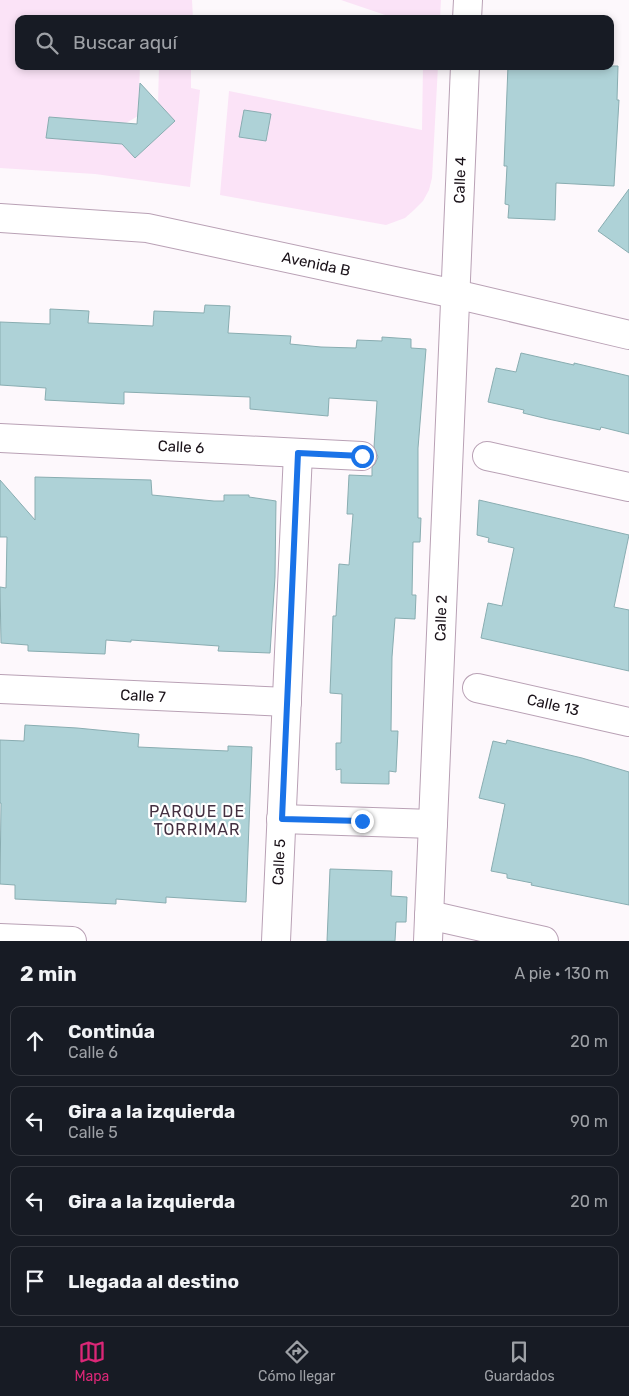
<!DOCTYPE html>
<html lang="es">
<meta charset="utf-8">
<style>
body{margin:0;font-family:Rubik,sans-serif;background:#20242c;color:#f1f3f6}
.stop{position:absolute;width:15px;height:15px;margin:-11px;border:4px solid #1a73e8;border-radius:50%;background:#fff}
.stop.end{background:#1a73e8;border-color:#fff;box-shadow:0 1px 5px #0008}
.list{margin:0;padding:0;list-style:none}
h2{display:flex;justify-content:space-between;align-items:center;height:65px;margin:0;padding:0 20px;font-size:21px}
h2 small{font-size:16px;font-weight:400;color:#9ea1a6}
.list li{display:grid;grid-template-columns:32px 1fr auto;gap:15px;align-items:center;box-sizing:border-box;height:70px;margin:0 10px 10px;padding:0 10px;border:1px solid #363941;border-radius:10px}
.list b{display:block;font-size:19px;white-space:nowrap}
.list p{margin:0;font-size:16px;white-space:nowrap;color:#9ea1a6}
.list em{font-size:16px;font-style:normal;color:#9ea1a6}
.icon{flex:none;width:28px;height:28px;fill:none;stroke:currentColor;stroke-width:2;stroke-linecap:round;stroke-linejoin:round}
.map{position:relative;flex:none;width:629px;height:941px;overflow:hidden}
.search{position:absolute;background:#171b24;box-shadow:0 2px 8px #0003;left:15px;right:15px;top:15px;height:55px;display:flex;align-items:center;gap:12px;box-sizing:border-box;padding:0 18px;border-radius:10px;color:#9ea1a6;font-size:19px}
.sheet{height:385px;background:#171b24}
nav{display:flex;justify-content:space-around;align-items:center;box-sizing:border-box;height:70px;border-top:1px solid #363941;background:#171b24;font-size:14px;color:#9ea1a6}
nav a{display:grid;justify-items:center;gap:2px}
nav .on{color:#db2777}
.map>svg:first-child{display:block}
.green{fill:#fbe3f7}
.building{fill:#aed2d7;stroke:#89adb1}
.lines{fill:none;stroke-linecap:round;stroke-linejoin:round}
.minor-casing{stroke:#b9a1b5;stroke-width:30}
.minor{stroke:#fff;stroke-width:28}
.route{stroke:#1a73e8;stroke-width:6}
.labels{text-anchor:middle;stroke-width:4.5;stroke-linejoin:round;paint-order:stroke}
.street-label{font-size:15px;fill:#1a1219;stroke:#fff}
.neighbourhood-label{font-size:16px;letter-spacing:1px;fill:#443041;stroke:#fff}
</style>
<div class="map">
<svg width="629" height="941" viewBox="0 0 629 941">
<rect width="100%" height="100%" fill="#fdf8fc"/>
<g class="green">
<path d="M 0,0 L 192,0 L 193,19 L 19,19 L 19,66 L 140,66 L 138,116 L 126,123 L 49,117 L 46,137 L 119,140 L 135,158 L 174,121 L 158,103 L 159,66 L 191,66 L 191,88 L 200,90 L 190,187 L 95,174 L 0,168 Z"/>
<path d="M 341,0 L 441,0 L 440,19 L 397,19 Z"/>
<path d="M 423,66 L 438,66 L 432,178 L 429,190 L 423,201 L 414,210 L 405,218 L 386,225 L 220,195 L 229,91 L 422,130 Z"/>
</g>
<g class="building">
<path d="M 508,66 L 618,66 L 617,100 L 619,100 L 614,186 L 556,183 L 555,220 L 508,218 L 509,205 L 505,204 L 507,166 L 504,166 Z"/>
<path d="M 140,83 L 175,121 L 135,158 L 122,144 L 46,138 L 49,117 L 137,124 Z"/>
<path d="M 244,110 L 271,114 L 266,141 L 239,137 Z"/>
<path d="M 629,189 L 629,253 L 598,231 Z"/>
<path d="M 205,305 L 230,306 L 228,333 L 291,336 L 290,344 L 321,347 L 356,348 L 357,340 L 382,341 L 382,337 L 411,339 L 411,348 L 426,349 L 418,448 L 418,518 L 421,518 L 420,542 L 413,542 L 412,595 L 416,595 L 415,619 L 395,618 L 392,657 L 391,731 L 398,731 L 396,772 L 389,771 L 389,784 L 341,783 L 341,769 L 336,770 L 336,743 L 341,743 L 342,694 L 330,693 L 333,616 L 336,616 L 339,564 L 349,565 L 353,514 L 347,514 L 349,475 L 372,476 L 372,467 L 375,464 L 378,457 L 374,447 L 377,401 L 329,398 L 328,416 L 250,409 L 250,397 L 124,392 L 124,404 L 45,400 L 46,388 L 0,385 L 0,322 L 50,324 L 50,309 L 89,311 L 88,323 L 153,326 L 154,311 L 204,313 Z"/>
<path d="M 521,353 L 574,365 L 574,363 L 629,376 L 629,434 L 601,427 L 600,430 L 548,419 L 523,413 L 524,410 L 488,402 L 496,368 L 516,372 Z"/>
<path d="M 35,477 L 151,480 L 152,495 L 214,501 L 224,501 L 224,495 L 249,495 L 249,497 L 276,501 L 275,577 L 270,653 L 218,651 L 219,646 L 131,640 L 131,642 L 106,640 L 105,654 L 28,651 L 28,645 L 1,643 L 0,587 L 6,588 L 7,537 L 0,537 L 0,480 L 35,520 Z"/>
<path d="M 479,500 L 629,535 L 614,607 L 629,610 L 629,671 L 481,638 L 488,603 L 502,606 L 514,548 L 488,542 L 489,538 L 477,535 Z"/>
<path d="M 25,725 L 77,728 L 139,734 L 138,747 L 228,751 L 228,746 L 252,747 L 246,902 L 166,897 L 166,903 L 116,899 L 116,904 L 15,899 L 15,885 L 0,884 L 1,803 L 0,803 L 0,740 L 24,741 Z"/>
<path d="M 507,740 L 582,758 L 629,772 L 629,905 L 531,885 L 532,883 L 507,878 L 507,874 L 491,871 L 505,804 L 479,798 L 493,741 L 506,744 Z"/>
<path d="M 330,869 L 392,871 L 391,896 L 407,897 L 406,922 L 396,922 L 395,941 L 327,941 Z"/>
</g>
<g class="lines">
<g class="minor-casing">
<g id="minor">
<path d="M 467,19 L 468,0"/>
<path d="M 0,218 L 147,228 L 455,294 L 629,335"/>
<path d="M 0,438 L 362,456"/>
<path d="M 487,456 L 629,487"/>
<path d="M 477,688 L 629,722"/>
<path d="M 0,689 L 287,702"/>
<path d="M 281,819 L 433,824"/>
<path d="M 429,915 L 544,941"/>
<path d="M 0,938 L 72,941"/>
<path d="M 276,941 L 298,453"/>
<path d="M 428,941 L 465,66"/>
</g>
</g>
<use href="#minor" class="minor"/>
</g>
<g class="lines">
<path class="route" d="M 362,456 L 298,453 L 282,819 L 362,821"/>
</g>
<g class="labels">
<g class="street-label">
<text transform="translate(460 180) rotate(-88)" y="5">Calle 4</text>
<text transform="translate(316 264) rotate(12)" y="5">Avenida B</text>
<text transform="translate(181 447) rotate(3)" y="5">Calle 6</text>
<text transform="translate(441 618) rotate(-88)" y="5">Calle 2</text>
<text transform="translate(143 696) rotate(3)" y="5">Calle 7</text>
<text transform="translate(553 705) rotate(13)" y="5">Calle 13</text>
<text transform="translate(279 862) rotate(-87)" y="5">Calle 5</text>
</g>
<g class="neighbourhood-label">
<text x="197" y="817">PARQUE DE<tspan x="197" dy="18">TORRIMAR</tspan></text>
</g>
</g>
</svg>
<div class="stop" style="left:362px;top:456px"></div>
<div class="stop end" style="left:362px;top:821px"></div>
<div class="search"><svg class="icon" aria-label="search" viewBox="0 0 24 24"><circle cx="10" cy="10" r="6"/><path d="M15 15l6 6"/></svg>Buscar aquí</div>
</div>
<section class="sheet">
<h2>2 min<small>A pie · 130 m</small></h2>
<ul class="list">
<li><svg class="icon" aria-label="ahead" viewBox="0 0 24 24"><path d="M12 20V5M6 11l6-6 6 6"/></svg><div><b>Continúa</b><p>Calle 6</p></div><em>20 m</em></li>
<li><svg class="icon" aria-label="left" viewBox="0 0 24 24"><path d="M17 20v-9H6M10 6l-5 5 5 5"/></svg><div><b>Gira a la izquierda</b><p>Calle 5</p></div><em>90 m</em></li>
<li><svg class="icon" aria-label="left" viewBox="0 0 24 24"><path d="M17 20v-9H6M10 6l-5 5 5 5"/></svg><div><b>Gira a la izquierda</b></div><em>20 m</em></li>
<li><svg class="icon" aria-label="arrive" viewBox="0 0 24 24"><path d="M6 21V4h12l-3 4 3 4H6"/></svg><div><b>Llegada al destino</b></div></li>
</ul>
</section>
<nav>
<a class="on"><svg class="icon" aria-label="map" viewBox="0 0 24 24"><path d="M3 6l6-2 6 2 6-2v14l-6 2-6-2-6 2zM9 4v14M15 6v14"/></svg>Mapa</a>
<a><svg class="icon" aria-label="directions" viewBox="0 0 24 24"><path d="M12 3l9 9-9 9-9-9zM9 14v-3h6M13 9l2 2-2 2"/></svg>Cómo llegar</a>
<a><svg class="icon" aria-label="saved" viewBox="0 0 24 24"><path d="M7 4h10v16l-5-4-5 4z"/></svg>Guardados</a>
</nav>
